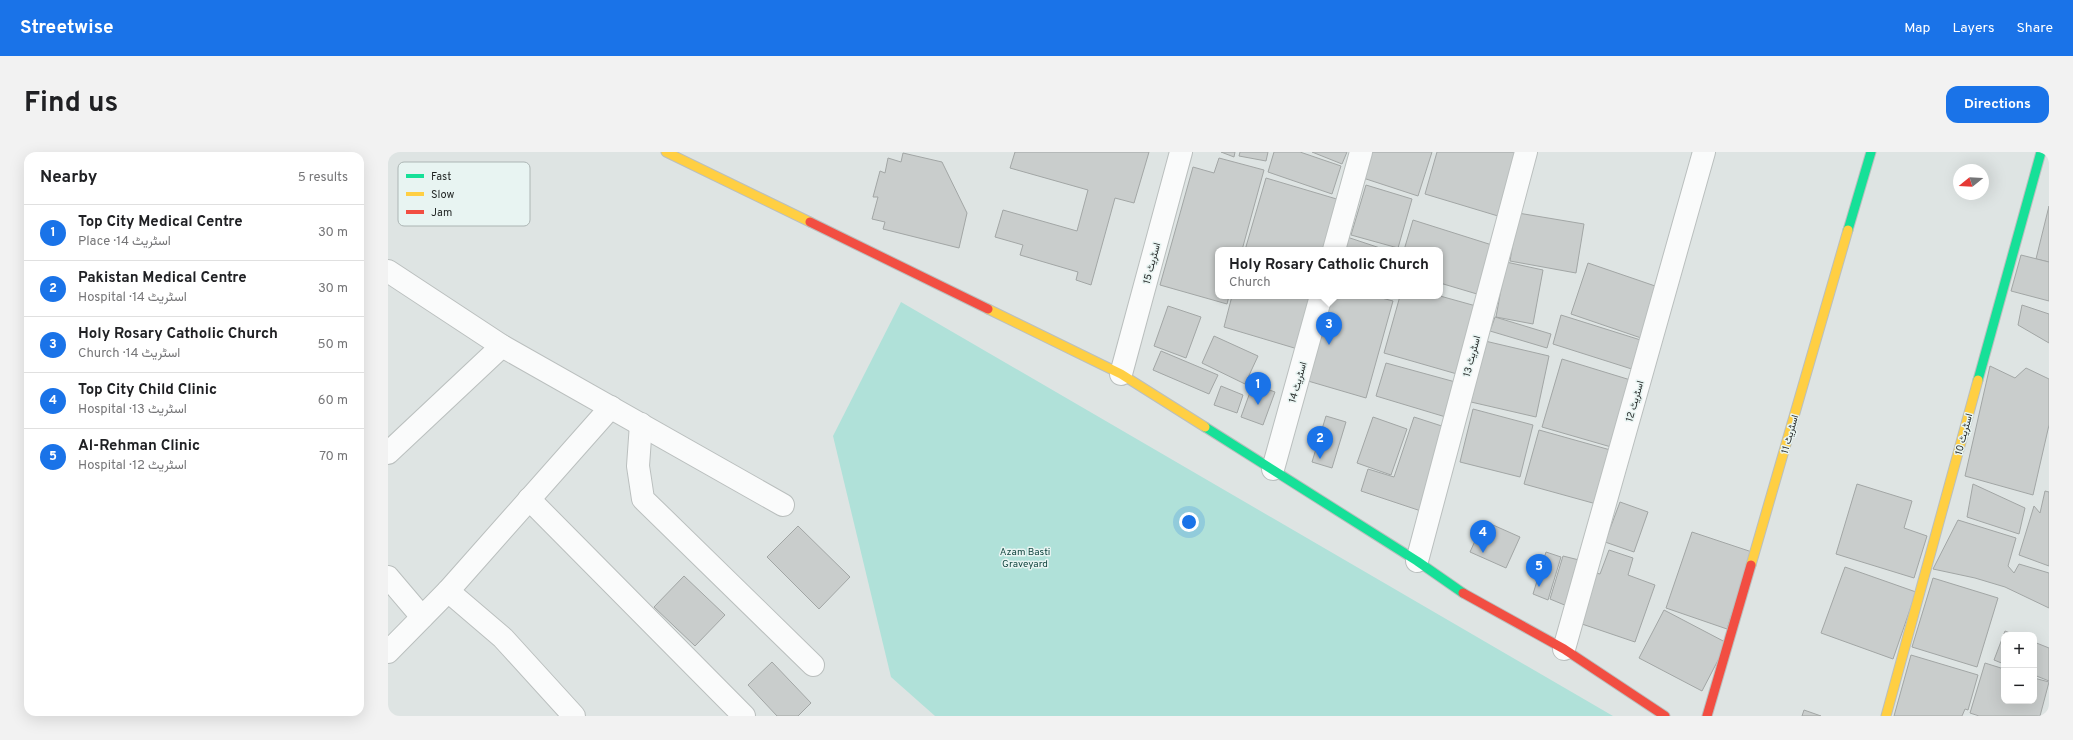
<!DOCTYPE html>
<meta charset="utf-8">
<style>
body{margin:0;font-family:Overpass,Vazirmatn,sans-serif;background:#f2f2f2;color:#202124}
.controls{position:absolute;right:12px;bottom:12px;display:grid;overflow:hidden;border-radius:8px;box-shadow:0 4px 16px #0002}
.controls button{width:36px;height:36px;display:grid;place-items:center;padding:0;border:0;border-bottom:1px solid #e0e0e0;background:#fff;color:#202124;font:20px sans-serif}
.compass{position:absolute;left:1565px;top:12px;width:36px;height:36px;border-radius:50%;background:#fff;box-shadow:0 4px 16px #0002;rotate:252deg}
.you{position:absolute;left:801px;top:370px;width:14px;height:14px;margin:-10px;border:3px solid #fff;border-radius:50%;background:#1a73e8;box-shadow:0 0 0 6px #1a73e833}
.badge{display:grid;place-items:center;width:26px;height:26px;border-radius:50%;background:#1a73e8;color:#fff;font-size:13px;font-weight:700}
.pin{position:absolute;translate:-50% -33px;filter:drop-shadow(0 1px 2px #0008)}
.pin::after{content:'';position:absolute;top:21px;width:14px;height:12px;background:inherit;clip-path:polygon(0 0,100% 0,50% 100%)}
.popup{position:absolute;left:827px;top:95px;width:228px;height:52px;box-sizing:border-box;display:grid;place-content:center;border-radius:8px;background:#fff;filter:drop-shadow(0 1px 3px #0005);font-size:13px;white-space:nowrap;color:#757577}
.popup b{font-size:15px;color:#202124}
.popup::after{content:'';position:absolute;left:50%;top:100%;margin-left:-8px;border:8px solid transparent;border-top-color:#fff}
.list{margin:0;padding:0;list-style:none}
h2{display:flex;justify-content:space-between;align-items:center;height:52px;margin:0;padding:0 16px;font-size:17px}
h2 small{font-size:13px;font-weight:400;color:#757577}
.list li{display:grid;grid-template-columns:26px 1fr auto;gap:12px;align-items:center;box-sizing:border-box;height:56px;padding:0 16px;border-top:1px solid #e0e0e0}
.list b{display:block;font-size:15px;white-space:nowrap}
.list p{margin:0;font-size:13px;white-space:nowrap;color:#757577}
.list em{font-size:13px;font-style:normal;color:#757577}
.map{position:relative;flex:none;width:1661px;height:564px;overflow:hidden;border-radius:12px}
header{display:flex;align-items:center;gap:24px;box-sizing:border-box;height:56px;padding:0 20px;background:#1a73e8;color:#fff}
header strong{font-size:19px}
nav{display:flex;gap:22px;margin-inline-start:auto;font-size:14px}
.intro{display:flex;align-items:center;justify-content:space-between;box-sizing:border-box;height:96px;padding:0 24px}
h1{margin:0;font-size:28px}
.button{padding:10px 18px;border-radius:12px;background:#1a73e8;color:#fff;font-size:14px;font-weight:700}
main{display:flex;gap:24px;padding:0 24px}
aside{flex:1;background:#fff;border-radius:12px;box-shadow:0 4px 16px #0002}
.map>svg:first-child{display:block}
.green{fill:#b0e1d9}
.building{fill:#c9cdcc;stroke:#a2a6a5}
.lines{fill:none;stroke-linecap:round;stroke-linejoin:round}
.street-casing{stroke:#babfbe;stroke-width:24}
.fast-casing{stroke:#babfbe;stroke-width:11}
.slow-casing{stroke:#babfbe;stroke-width:11}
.jam-casing{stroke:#babfbe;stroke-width:11}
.street{stroke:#fafbfb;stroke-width:22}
.fast{stroke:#16e098;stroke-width:9}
.slow{stroke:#ffcf43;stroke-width:9}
.jam{stroke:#f24e42;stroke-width:9}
.labels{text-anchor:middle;stroke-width:3;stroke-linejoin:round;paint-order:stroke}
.street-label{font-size:10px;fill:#1f2322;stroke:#e8f4f2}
.park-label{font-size:10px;fill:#124640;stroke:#e8f4f2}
.key{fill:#e8f4f2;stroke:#acb5b4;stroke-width:1}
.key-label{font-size:11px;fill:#1f2322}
</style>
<header>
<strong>Streetwise</strong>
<nav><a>Map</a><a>Layers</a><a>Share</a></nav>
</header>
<div class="intro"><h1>Find us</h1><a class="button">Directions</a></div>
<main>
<aside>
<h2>Nearby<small>5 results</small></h2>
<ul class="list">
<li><span class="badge">1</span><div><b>Top City Medical Centre</b><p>Place · اسٹریٹ 14</p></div><em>30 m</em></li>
<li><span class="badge">2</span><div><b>Pakistan Medical Centre</b><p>Hospital · اسٹریٹ 14</p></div><em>30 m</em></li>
<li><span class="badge">3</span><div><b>Holy Rosary Catholic Church</b><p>Church · اسٹریٹ 14</p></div><em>50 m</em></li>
<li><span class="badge">4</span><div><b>Top City Child Clinic</b><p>Hospital · اسٹریٹ 13</p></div><em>60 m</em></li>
<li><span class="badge">5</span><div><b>Al-Rehman Clinic</b><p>Hospital · اسٹریٹ 12</p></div><em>70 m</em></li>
</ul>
</aside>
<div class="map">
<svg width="1661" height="564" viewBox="0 0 1661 564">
<rect width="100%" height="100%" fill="#dee4e3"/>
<path class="green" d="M 513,150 L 1225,564 L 547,564 L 503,525 L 445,284 Z"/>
<g class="building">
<path d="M 627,0 L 761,0 L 746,51 L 727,46 L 703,133 L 688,128 L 690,120 L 632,103 L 635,93 L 607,85 L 615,58 L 689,79 L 700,38 L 622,16 Z"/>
<path d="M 833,0 L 847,0 L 846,5 Z"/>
<path d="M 852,0 L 880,0 L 878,9 L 851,4 Z"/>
<path d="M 886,0 L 912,0 L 953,14 L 944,42 L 880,20 Z"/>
<path d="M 924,0 L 959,0 L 954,12 Z"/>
<path d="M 977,0 L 1044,0 L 1030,44 L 969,24 Z"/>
<path d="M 1049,0 L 1129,0 L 1110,64 L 1037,42 Z"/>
<path d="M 515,1 L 554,10 L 579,61 L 571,96 L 495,77 L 497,70 L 484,67 L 490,45 L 485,45 L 492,19 L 497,21 L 500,6 L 513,10 Z"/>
<path d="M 831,6 L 876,18 L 854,98 L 830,98 L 830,144 L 841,144 L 839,152 L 772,133 L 805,15 L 826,21 Z"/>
<path d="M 878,26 L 952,48 L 937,98 L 857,98 Z"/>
<path d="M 978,33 L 1024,47 L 1010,96 L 963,83 Z"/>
<path d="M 1661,54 L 1661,110 L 1648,107 Z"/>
<path d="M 1130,61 L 1196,72 L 1188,121 L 1122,109 Z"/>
<path d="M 1025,68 L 1104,93 L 1089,142 L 1052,131 L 1052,98 L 1016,98 Z"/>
<path d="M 956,84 L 998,98 L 951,98 Z"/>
<path d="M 1633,103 L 1661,110 L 1661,149 L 1623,139 Z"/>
<path d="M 1118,110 L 1155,118 L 1145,172 L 1108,165 Z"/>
<path d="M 1200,111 L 1273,136 L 1256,187 L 1183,162 Z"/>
<path d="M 844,144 L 929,144 L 913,198 L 836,175 Z"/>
<path d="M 944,144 L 986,144 L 1005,149 L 978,246 L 920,229 Z"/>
<path d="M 1012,144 L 1052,144 L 1088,154 L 1069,222 L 996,201 Z"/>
<path d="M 1634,153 L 1661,162 L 1661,191 L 1630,173 Z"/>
<path d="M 780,154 L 813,165 L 798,206 L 766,194 Z"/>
<path d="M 1173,163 L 1259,190 L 1250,219 L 1165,192 Z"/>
<path d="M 1107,165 L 1163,182 L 1159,196 L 1102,179 Z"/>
<path d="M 826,184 L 870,204 L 857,232 L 814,211 Z"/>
<path d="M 1097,189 L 1161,204 L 1148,265 L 1083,250 Z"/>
<path d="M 773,199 L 830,223 L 821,242 L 765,218 Z"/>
<path d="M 1174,207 L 1249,230 L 1230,297 L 1154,275 Z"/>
<path d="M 998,211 L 1071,231 L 1061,266 L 988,244 Z"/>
<path d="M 1602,214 L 1627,226 L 1638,216 L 1661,227 L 1661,273 L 1645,343 L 1577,324 Z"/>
<path d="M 865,232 L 887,240 L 875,273 L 853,265 Z"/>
<path d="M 833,234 L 855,243 L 849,261 L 826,253 Z"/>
<path d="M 1085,257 L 1145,273 L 1132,325 L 1072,310 Z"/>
<path d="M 938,264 L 958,270 L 944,316 L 924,310 Z"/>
<path d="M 985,265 L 1019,277 L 1003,323 L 969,311 Z"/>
<path d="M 1026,265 L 1063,277 L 1036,360 L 973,339 L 980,317 L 1006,325 Z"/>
<path d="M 1151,278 L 1226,299 L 1212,353 L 1136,332 Z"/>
<path d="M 1469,332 L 1524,349 L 1516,376 L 1539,384 L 1526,426 L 1448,402 Z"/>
<path d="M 1585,332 L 1637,356 L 1631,382 L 1579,365 Z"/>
<path d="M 1657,339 L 1661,340 L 1661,414 L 1631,403 L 1646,354 L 1652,361 Z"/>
<path d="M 1232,350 L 1260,360 L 1246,400 L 1217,390 Z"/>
<path d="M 1570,368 L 1628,386 L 1620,414 L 1626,421 L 1631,412 L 1661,421 L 1661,456 L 1617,435 L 1587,426 L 1545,417 Z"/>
<path d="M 1096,369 L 1132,385 L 1118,416 L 1082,400 Z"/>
<path d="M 410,374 L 462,425 L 431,457 L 379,405 Z"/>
<path d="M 1304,380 L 1364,400 L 1339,477 L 1278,456 Z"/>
<path d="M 1221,398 L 1245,406 L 1240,423 L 1267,433 L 1247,490 L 1191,471 L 1208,421 L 1212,422 Z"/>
<path d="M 1158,400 L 1173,405 L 1160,448 L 1145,442 Z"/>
<path d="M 1175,404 L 1195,409 L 1179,454 L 1162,447 Z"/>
<path d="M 1457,415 L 1528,440 L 1505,507 L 1433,481 Z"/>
<path d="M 296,424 L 337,463 L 307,494 L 266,455 Z"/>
<path d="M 1545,426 L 1610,446 L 1589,515 L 1524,495 Z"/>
<path d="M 1276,458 L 1339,491 L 1314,539 L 1251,506 Z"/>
<path d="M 1617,479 L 1627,483 L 1616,483 L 1616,512 L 1606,508 Z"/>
<path d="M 1646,490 L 1661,496 L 1661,529 L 1646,523 Z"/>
<path d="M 1523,503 L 1590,523 L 1580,558 L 1577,557 L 1574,564 L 1506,564 Z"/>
<path d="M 384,510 L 423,551 L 410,564 L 389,564 L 360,533 Z"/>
<path d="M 1597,511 L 1616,517 L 1616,549 L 1646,549 L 1646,526 L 1661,530 L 1652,564 L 1591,564 L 1582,561 Z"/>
<path d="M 1416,558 L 1433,564 L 1414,564 Z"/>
</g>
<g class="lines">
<g class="street-casing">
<g id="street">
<path d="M 946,98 L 973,0"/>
<path d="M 0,119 L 114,194 L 395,353"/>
<path d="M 733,222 L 793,0"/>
<path d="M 253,272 L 250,314 L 255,347 L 425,513"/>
<path d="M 0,301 L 114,194"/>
<path d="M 885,317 L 933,144"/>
<path d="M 141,347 L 356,564"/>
<path d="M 1029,409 L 1138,0"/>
<path d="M 0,425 L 34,465"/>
<path d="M 60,439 L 115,486 L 186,564"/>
<path d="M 1176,497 L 1316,0"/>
<path d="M 0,500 L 60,439 L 223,255"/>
</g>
</g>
<g class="fast-casing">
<g id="fast">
<path d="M 1460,78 L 1483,0"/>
<path d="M 1590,228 L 1653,0"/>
<path d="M 817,275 L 1029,409 L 1075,441"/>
</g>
</g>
<g class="slow-casing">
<g id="slow">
<path d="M 278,0 L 422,70"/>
<path d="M 600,157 L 733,222 L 817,275"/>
<path d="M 1363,413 L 1460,78"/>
<path d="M 1498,564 L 1590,228"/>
</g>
</g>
<g class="jam-casing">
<g id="jam">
<path d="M 422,70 L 600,157"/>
<path d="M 1075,441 L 1176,497 L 1277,564"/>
<path d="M 1319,564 L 1363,413"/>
</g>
</g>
<use href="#street" class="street"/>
<use href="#fast" class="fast"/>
<use href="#slow" class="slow"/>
<use href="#jam" class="jam"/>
</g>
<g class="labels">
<g class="street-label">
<text transform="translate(763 111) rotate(-75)" y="4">اسٹریٹ 15</text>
<text transform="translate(1083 204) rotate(-75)" y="4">اسٹریٹ 13</text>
<text transform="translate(909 230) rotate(-74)" y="4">اسٹریٹ 14</text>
<text transform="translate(1246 249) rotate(-74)" y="4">اسٹریٹ 12</text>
<text transform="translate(1401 282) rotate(-74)" y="4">اسٹریٹ 11</text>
<text transform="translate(1575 282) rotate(-75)" y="4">اسٹریٹ 10</text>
</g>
<g class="park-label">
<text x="637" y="403">Azam Basti<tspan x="637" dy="12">Graveyard</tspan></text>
</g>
</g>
<rect x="10" y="10" width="132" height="64" rx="6" class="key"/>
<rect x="18" y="22" width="18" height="4" fill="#16e098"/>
<rect x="18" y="40" width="18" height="4" fill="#ffcf43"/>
<rect x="18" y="58" width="18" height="4" fill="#f24e42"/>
<g class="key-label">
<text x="43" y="28">Fast</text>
<text x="43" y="46">Slow</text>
<text x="43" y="64">Jam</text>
</g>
</svg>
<div class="controls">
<button>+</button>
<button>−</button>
</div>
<svg class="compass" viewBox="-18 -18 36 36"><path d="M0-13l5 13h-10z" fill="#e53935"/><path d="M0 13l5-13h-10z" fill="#757577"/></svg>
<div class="you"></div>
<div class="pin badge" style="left:870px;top:253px">1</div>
<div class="pin badge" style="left:932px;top:307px">2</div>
<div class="pin badge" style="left:941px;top:193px">3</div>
<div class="popup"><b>Holy Rosary Catholic Church</b>Church</div>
<div class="pin badge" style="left:1095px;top:401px">4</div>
<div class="pin badge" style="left:1151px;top:435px">5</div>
</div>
</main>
